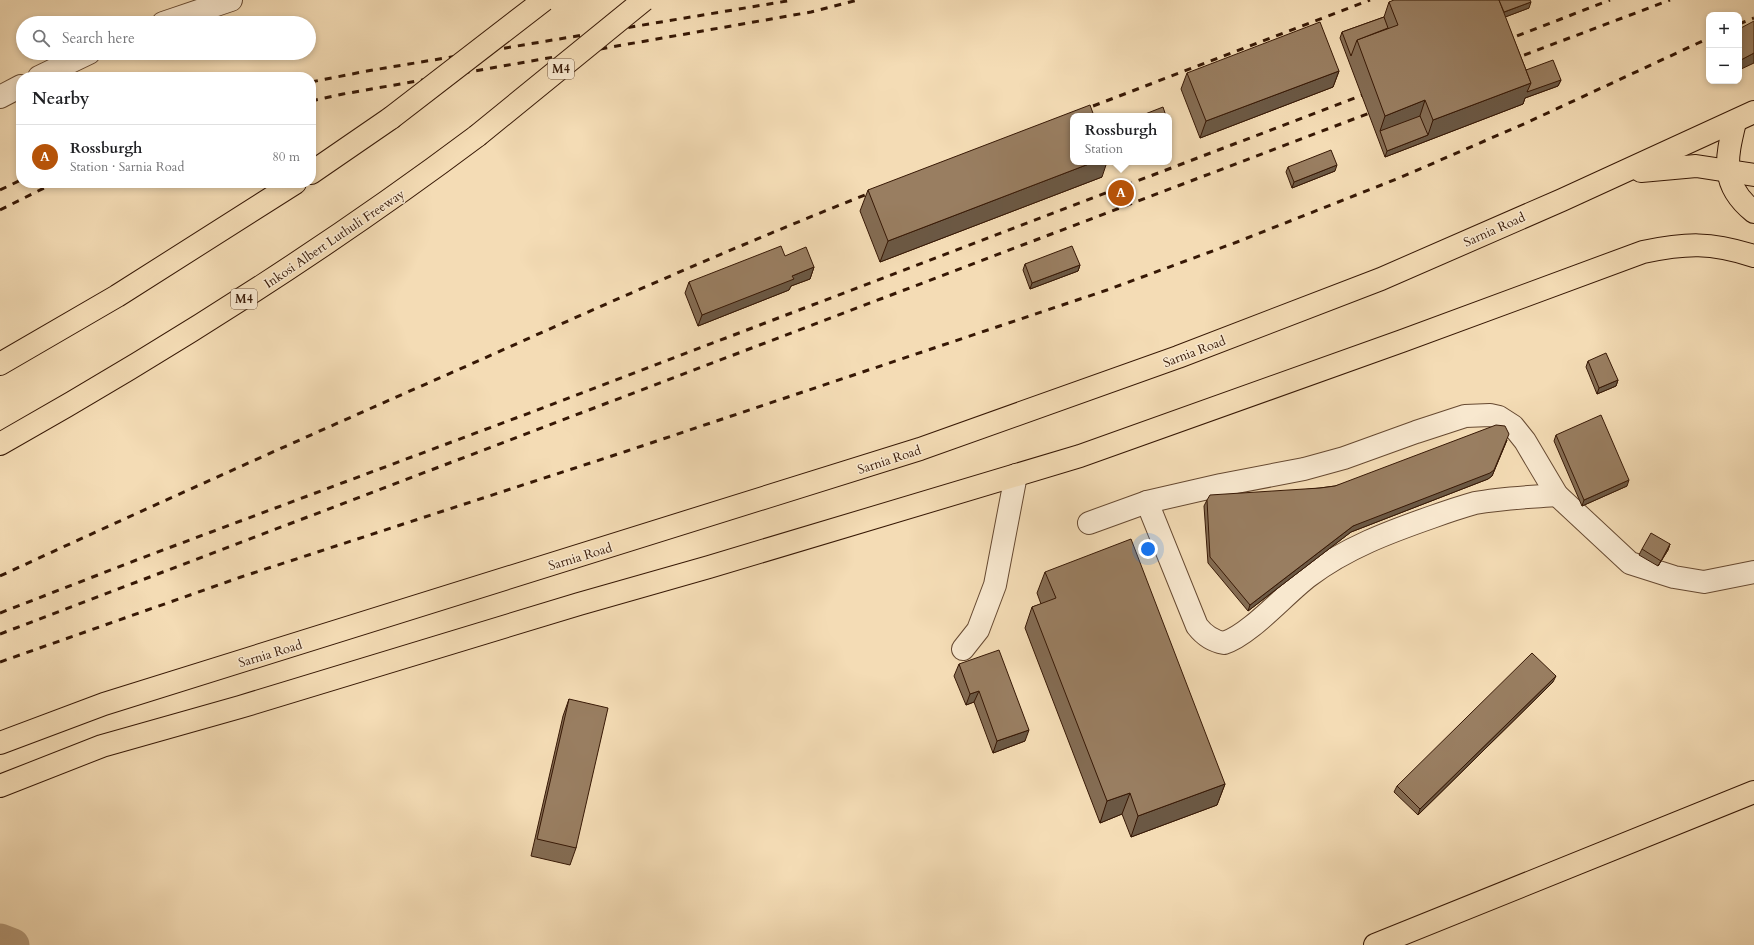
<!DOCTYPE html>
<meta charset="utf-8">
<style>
body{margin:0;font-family:Cardo,serif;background:#f6f6f6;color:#202124}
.controls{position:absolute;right:12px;top:12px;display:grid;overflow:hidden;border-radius:8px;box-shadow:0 2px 6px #0003}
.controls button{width:36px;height:36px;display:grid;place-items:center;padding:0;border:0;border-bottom:1px solid #e0e0e0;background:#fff;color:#202124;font:20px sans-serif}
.you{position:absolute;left:1148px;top:549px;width:14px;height:14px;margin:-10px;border:3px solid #fff;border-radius:50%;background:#1a73e8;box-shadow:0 0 0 6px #1a73e833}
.badge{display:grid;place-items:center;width:26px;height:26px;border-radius:50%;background:#b45309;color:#fff;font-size:13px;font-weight:700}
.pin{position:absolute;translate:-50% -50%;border:2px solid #fff;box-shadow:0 1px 4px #0006}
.popup{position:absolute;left:1070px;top:113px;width:102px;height:52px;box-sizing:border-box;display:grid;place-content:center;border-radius:8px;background:#fff;filter:drop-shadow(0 1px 3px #0005);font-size:13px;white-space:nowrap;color:#757577}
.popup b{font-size:15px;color:#202124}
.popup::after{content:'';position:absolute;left:50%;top:100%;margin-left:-8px;border:8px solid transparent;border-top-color:#fff}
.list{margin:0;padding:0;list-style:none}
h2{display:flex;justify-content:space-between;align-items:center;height:52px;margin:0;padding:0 16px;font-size:17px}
h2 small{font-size:13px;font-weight:400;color:#757577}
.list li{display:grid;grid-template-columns:26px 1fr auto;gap:12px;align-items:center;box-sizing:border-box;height:64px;padding:0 16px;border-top:1px solid #e0e0e0}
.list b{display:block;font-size:15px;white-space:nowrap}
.list p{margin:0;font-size:13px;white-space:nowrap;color:#757577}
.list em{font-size:13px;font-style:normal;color:#757577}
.icon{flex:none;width:22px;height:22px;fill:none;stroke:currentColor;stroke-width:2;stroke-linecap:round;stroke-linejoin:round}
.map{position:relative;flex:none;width:1754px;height:945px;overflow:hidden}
.search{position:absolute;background:#fff;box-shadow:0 2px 6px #0003;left:16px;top:16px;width:300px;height:44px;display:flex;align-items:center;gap:10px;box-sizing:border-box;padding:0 14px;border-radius:22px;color:#757577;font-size:15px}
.panel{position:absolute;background:#fff;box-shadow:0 2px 6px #0003;left:16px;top:72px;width:300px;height:116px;border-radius:16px}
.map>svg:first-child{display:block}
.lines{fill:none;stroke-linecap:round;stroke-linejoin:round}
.canal{stroke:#b49979;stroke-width:33}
.minor-casing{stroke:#664931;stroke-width:24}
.major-casing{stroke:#371805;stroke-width:24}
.highway-casing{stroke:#371805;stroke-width:24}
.minor{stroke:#f8e8cf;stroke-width:22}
.major{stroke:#f4dcb5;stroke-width:22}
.highway{stroke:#f4dcb5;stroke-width:22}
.rail{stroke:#371805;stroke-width:3;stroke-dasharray:7 7;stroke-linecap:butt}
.highway-bridge-casing{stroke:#371805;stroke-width:24;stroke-linecap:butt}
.highway-bridge{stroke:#f4dcb5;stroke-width:22}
.wall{fill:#846c53;stroke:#371805}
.shaded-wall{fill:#6b5844;stroke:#371805}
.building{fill:#997e61;stroke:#371805}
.labels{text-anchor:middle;stroke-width:3;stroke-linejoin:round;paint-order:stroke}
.shield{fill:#f8e8cf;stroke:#715642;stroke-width:1}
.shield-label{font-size:12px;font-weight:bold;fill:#371805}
.street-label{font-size:13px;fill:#371805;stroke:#f8e8cf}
</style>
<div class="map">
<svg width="1754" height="945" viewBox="0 0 1754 945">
<rect width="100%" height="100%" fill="#f4dcb5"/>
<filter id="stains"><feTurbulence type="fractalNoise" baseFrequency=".005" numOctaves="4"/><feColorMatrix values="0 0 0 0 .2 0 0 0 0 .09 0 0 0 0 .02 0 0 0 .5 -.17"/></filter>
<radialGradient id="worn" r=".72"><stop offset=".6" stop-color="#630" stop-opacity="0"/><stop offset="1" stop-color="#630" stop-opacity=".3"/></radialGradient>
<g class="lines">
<path class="canal" d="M 0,940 L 13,945"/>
<g class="minor-casing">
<g id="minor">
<path d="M 163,23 L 231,0"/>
<path d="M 39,77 L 89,53"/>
<path d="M 0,97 L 21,86"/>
<path d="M 1147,502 L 1197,626 C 1204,635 1212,641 1224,643 C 1250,635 1286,593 1309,576 C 1346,548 1389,532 1432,517 C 1446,512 1461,507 1475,503 C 1502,498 1530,497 1557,495"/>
<path d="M 1089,523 L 1147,502 L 1221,485 L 1304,469 L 1344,458 L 1416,432 L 1465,416 L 1490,415 L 1499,417 L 1513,426 L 1525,441 L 1557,495 L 1630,563 L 1674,577 L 1704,582 L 1754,572"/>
<path d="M 963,649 L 978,630 L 995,585 L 1016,475"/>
</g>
</g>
<g class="major-casing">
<g id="major">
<path d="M 1735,122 C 1726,159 1720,185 1754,212"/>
<path d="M 1641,171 L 1696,166 L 1754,175"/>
<path d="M 0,743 L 104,704 L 920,449 L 1178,357 L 1381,279 L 1562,200 L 1754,112"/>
<path d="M 0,786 L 102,746 L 240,707 L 579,604 L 709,567 L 1080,456 L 1402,341 L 1643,252 C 1687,243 1710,242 1754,256"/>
</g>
</g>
<g class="highway-casing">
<g id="highway">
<path d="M 311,173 L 391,118"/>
<path d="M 0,364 L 117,296 L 295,183"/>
<path d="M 0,444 C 165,351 325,250 477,136"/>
<path d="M 1375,945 L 1754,792"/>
</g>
</g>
<use href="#minor" class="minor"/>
<use href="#major" class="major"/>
<use href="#highway" class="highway"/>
<g class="rail">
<path d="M 1739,24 L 1754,18"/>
<path d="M 1504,41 L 1610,0"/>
<path d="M 1511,60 L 1670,0"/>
<path d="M 311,82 L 367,71 L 793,0"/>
<path d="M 311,101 L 343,94 L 811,12 L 858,0"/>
<path d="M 1080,111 L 1370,0"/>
<path d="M 0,190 L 21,180"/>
<path d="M 0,210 L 54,183"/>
<path d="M 0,576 C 156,504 312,434 469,365 C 603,305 738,245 875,191"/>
<path d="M 0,613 L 139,559 L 532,412 L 1373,91"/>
<path d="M 0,634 L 1380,109"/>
<path d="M 0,662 L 241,577 L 627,451 L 1107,290 L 1237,242 L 1399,178 L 1526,123 L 1709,38"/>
</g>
<g class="highway-bridge-casing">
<g id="highway-bridge">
<path d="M 391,118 L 544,0"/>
<path d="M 477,136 L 644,0"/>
</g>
</g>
<use href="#highway-bridge" class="highway-bridge"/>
</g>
<g class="wall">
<path d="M 1389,2 L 1529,8 L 1505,17 L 1526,70 L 1561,80 L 1558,86 L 1525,98 L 1523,104 L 1385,157 L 1340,38 L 1342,32 L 1384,17 Z"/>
<path d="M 1339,71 L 1333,87 L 1200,138 L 1181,89 L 1187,73 Z"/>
<path d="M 1288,167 L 1335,171 L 1292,188 L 1286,172 Z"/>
<path d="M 1102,177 L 880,262 L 860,211 L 868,190 Z"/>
<path d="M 1025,264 L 1080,265 L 1078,271 L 1030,289 L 1023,270 Z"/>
<path d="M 814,267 L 810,279 L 791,286 L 789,290 L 698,326 L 685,293 L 689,282 Z"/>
<path d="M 1588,361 L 1618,380 L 1616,386 L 1597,394 L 1586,367 Z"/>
<path d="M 1556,435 L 1627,486 L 1582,506 L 1554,441 Z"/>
<path d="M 1507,440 L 1492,476 L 1488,479 L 1351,532 L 1248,611 L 1208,563 L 1204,506 L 1207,500 L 1320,488 L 1335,486 Z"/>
<path d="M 1670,544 L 1668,550 L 1658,566 L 1639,555 L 1642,549 Z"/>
<path d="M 1045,572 L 1225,784 L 1217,805 L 1131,837 L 1122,814 L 1100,823 L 1025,628 L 1032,607 L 1041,604 L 1037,593 Z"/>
<path d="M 959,664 L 1025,741 L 993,753 L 974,702 L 966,705 L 954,676 Z"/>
<path d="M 1553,682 L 1418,815 L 1394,792 L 1397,786 Z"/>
<path d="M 569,699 L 576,848 L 570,865 L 531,856 L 563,716 Z"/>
</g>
<g class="shaded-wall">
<path d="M 1531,2 L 1529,8 L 1492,22 L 1494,16 Z"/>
<path d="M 1754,53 L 1754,63 L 1739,70 L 1739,61 Z"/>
<path d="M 1339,71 L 1333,87 L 1200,138 L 1206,121 Z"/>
<path d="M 1561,80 L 1558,86 L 1525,98 L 1523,104 L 1385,157 L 1387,151 L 1428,135 L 1433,120 L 1531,83 Z"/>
<path d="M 1425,100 L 1418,122 L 1380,131 L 1385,116 Z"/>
<path d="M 1094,162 L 1107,162 L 1102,177 L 880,262 L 888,241 Z"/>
<path d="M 1337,165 L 1335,171 L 1292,188 L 1294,182 Z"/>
<path d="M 1080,265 L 1078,271 L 1030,289 L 1032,283 Z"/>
<path d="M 814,267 L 810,279 L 791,286 L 789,290 L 698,326 L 702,315 L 792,276 Z"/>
<path d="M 1618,380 L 1616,386 L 1597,394 L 1599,388 Z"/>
<path d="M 1507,440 L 1492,476 L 1488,479 L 1351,532 L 1248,611 L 1250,605 L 1353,526 Z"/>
<path d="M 1629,480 L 1627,486 L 1582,506 L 1584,500 Z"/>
<path d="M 1670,544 L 1668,550 L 1658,566 L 1661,561 Z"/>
<path d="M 1556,676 L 1553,682 L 1418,815 L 1420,809 Z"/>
<path d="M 979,691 L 974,702 L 966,705 L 970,694 Z"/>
<path d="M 1029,730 L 1025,741 L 993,753 L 997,741 Z"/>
<path d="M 1225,784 L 1217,805 L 1131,837 L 1138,816 Z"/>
<path d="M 1130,793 L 1122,814 L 1100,823 L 1107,801 Z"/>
</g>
<g class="building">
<path d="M 1394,0 L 1499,0 L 1531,83 L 1433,120 L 1425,100 L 1385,116 L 1357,40 L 1398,25 L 1389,2 Z"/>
<path d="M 1499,0 L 1530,0 L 1531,2 L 1504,12 Z"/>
<path d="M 1384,17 L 1388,28 L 1357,40 L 1351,56 L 1342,32 Z"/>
<path d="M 1754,21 L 1754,53 L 1739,61 L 1739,29 Z"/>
<path d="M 1320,22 L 1339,71 L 1206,121 L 1187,73 Z"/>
<path d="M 1553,60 L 1561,80 L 1527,92 L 1531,83 L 1526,70 Z"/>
<path d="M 1090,105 L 1094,116 L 1073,116 L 1073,162 L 1094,162 L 888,241 L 868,190 Z"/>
<path d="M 1163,107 L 1166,116 L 1140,116 Z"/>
<path d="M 1420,116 L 1428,135 L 1387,151 L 1380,131 Z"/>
<path d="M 1331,150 L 1337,165 L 1294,182 L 1288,167 Z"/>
<path d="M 781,246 L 785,256 L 806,247 L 814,267 L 792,276 L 794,279 L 702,315 L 689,282 Z"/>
<path d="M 1072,246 L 1080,265 L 1032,283 L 1025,264 Z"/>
<path d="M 1606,353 L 1618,380 L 1599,388 L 1588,361 Z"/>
<path d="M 1601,415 L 1629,480 L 1584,500 L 1556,435 Z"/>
<path d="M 1496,425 L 1505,426 L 1509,434 L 1494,470 L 1490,473 L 1353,526 L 1250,605 L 1210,557 L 1207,500 L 1210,495 L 1320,488 L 1335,486 Z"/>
<path d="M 1651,533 L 1670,544 L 1661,561 L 1642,549 Z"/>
<path d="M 1131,539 L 1225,784 L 1138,816 L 1130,793 L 1107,801 L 1032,607 L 1056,598 L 1045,572 Z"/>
<path d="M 999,650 L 1029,730 L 997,741 L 979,691 L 970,694 L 959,664 Z"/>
<path d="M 1532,653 L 1556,676 L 1420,809 L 1397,786 Z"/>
<path d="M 569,699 L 608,708 L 576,848 L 537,839 Z"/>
</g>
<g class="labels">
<g class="shield">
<rect x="548" y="59" width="26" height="20" rx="3"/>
<rect x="231" y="289" width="26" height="20" rx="3"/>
</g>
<g class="shield-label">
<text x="561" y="73">M4</text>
<text x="244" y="303">M4</text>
</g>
<g class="street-label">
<text transform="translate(1494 229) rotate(-24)" y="5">Sarnia Road</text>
<text transform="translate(334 238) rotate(-34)" y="5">Inkosi Albert Luthuli Freeway</text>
<text transform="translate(1194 351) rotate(-21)" y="5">Sarnia Road</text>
<text transform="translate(889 459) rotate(-18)" y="5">Sarnia Road</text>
<text transform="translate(580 556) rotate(-17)" y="5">Sarnia Road</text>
<text transform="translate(270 653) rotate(-17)" y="5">Sarnia Road</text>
</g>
</g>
<rect width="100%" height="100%" filter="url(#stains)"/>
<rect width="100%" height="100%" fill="url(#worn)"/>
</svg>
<div class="controls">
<button>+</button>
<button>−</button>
</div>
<div class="you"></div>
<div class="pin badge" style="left:1121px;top:193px">A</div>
<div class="popup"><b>Rossburgh</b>Station</div>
<div class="search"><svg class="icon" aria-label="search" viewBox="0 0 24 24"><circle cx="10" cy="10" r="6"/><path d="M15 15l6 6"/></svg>Search here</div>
<section class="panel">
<h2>Nearby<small></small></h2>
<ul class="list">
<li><span class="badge">A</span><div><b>Rossburgh</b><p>Station · Sarnia Road</p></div><em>80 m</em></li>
</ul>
</section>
</div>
